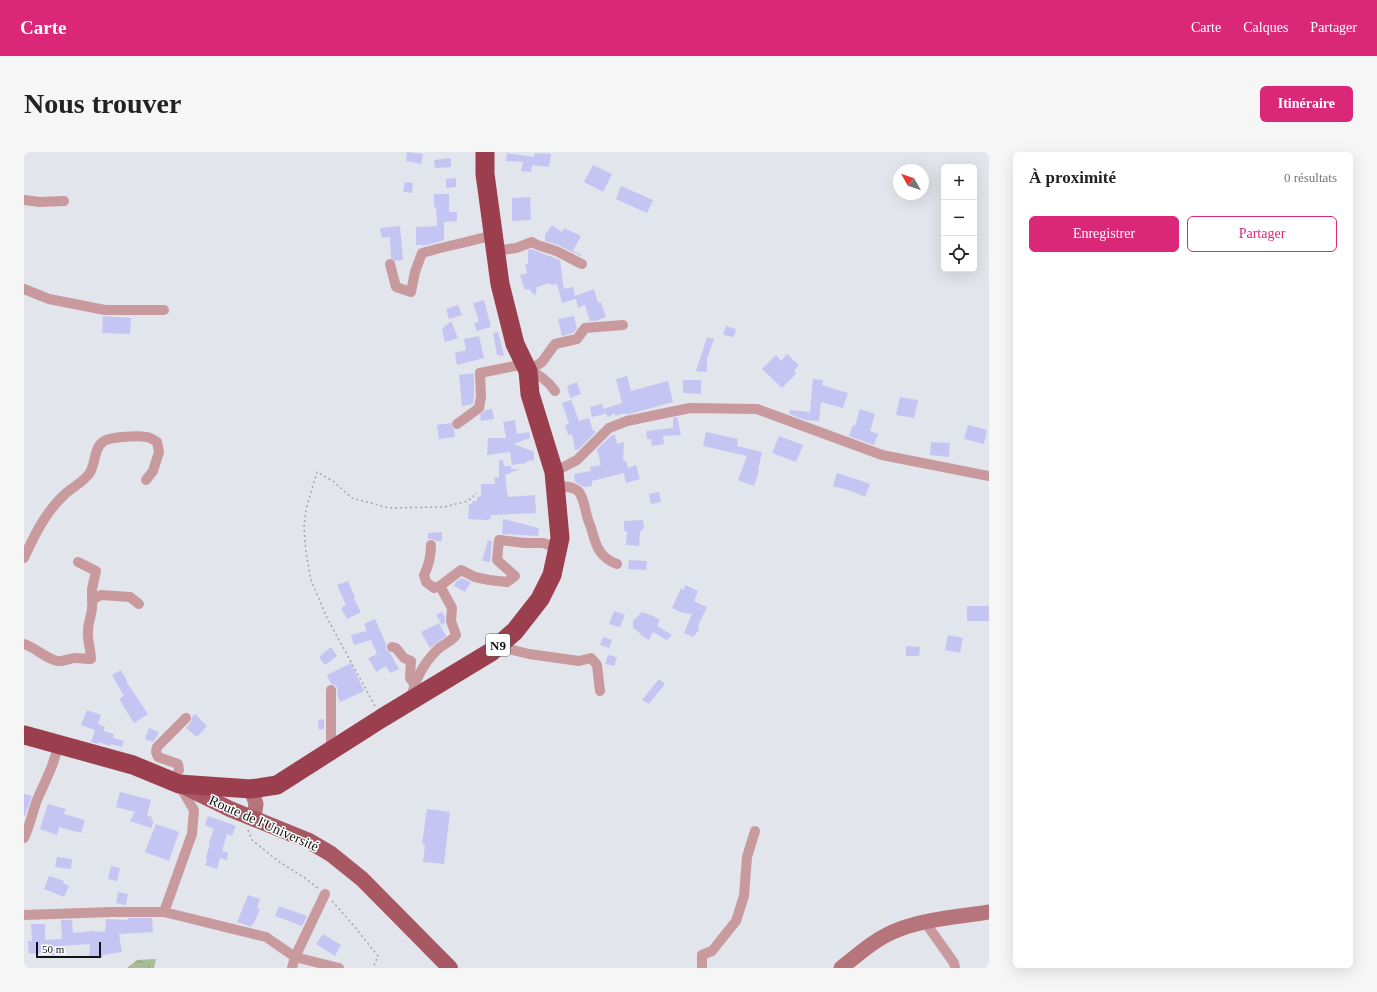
<!DOCTYPE html>
<html lang="fr">
<meta charset="utf-8">
<style>
body{margin:0;font-family:Georgia,serif;background:#f6f6f6;color:#222}
.controls{position:absolute;right:12px;top:12px;display:grid;overflow:hidden;border-radius:6px;box-shadow:0 4px 16px #0002}
.controls button{width:36px;height:36px;display:grid;place-items:center;padding:0;border:0;border-bottom:1px solid #e0e0e0;background:#fff;color:#222;font:20px sans-serif}
.compass{position:absolute;left:869px;top:12px;width:36px;height:36px;border-radius:50%;background:#fff;box-shadow:0 4px 16px #0002;rotate:310deg}
.scale{position:absolute;left:12px;bottom:10px;width:65px;box-sizing:border-box;padding-left:4px;border:2px solid #111214;border-top:0;font-size:11px;line-height:14px;white-space:nowrap;color:#111214;-webkit-text-stroke:3px #fff;paint-order:stroke}
.list{margin:0;padding:0;list-style:none}
h2{display:flex;justify-content:space-between;align-items:center;height:52px;margin:0;padding:0 16px;font-size:17px}
h2 small{font-size:13px;font-weight:400;color:#767676}
.actions{display:flex;gap:8px;padding:12px 16px}
.actions a{flex:1;padding:9px 0;border:1px solid #db2777;border-radius:6px;text-align:center;font-size:14px;color:#db2777}
.actions .main{background:#db2777;color:#fff}
.icon{flex:none;width:22px;height:22px;fill:none;stroke:currentColor;stroke-width:2;stroke-linecap:round;stroke-linejoin:round}
.map{position:relative;flex:none;width:965px;height:816px;overflow:hidden;border-radius:6px}
header{display:flex;align-items:center;gap:24px;box-sizing:border-box;height:56px;padding:0 20px;background:#db2777;color:#fff}
header strong{font-size:19px}
nav{display:flex;gap:22px;margin-inline-start:auto;font-size:14px}
.intro{display:flex;align-items:center;justify-content:space-between;box-sizing:border-box;height:96px;padding:0 24px}
h1{margin:0;font-size:28px}
.button{padding:10px 18px;border-radius:6px;background:#db2777;color:#fff;font-size:14px;font-weight:700}
main{display:flex;gap:24px;padding:0 24px}
aside{flex:1;background:#fff;border-radius:6px;box-shadow:0 4px 16px #0002}
.map>svg:first-child{display:block}
.wetland{fill:url(#wetland-marsh)}
.building{fill:#c5c5f3}
.lines{fill:none;stroke-linecap:round;stroke-linejoin:round}
.path{stroke:#a3a5aa;stroke-width:1.5;stroke-dasharray:2 3;stroke-linecap:butt}
.street{stroke:#c89a9e;stroke-width:10}
.secondary{stroke:#b6747b;stroke-width:15}
.primary{stroke:#a85863;stroke-width:16}
.highway{stroke:#9b3f4e;stroke-width:19}
.labels{text-anchor:middle;stroke-width:3;stroke-linejoin:round;paint-order:stroke}
.shield{fill:#fff;stroke:#58595a;stroke-width:1}
.shield-label{font-size:13px;font-weight:bold;fill:#111214}
.street-label{font-size:14px;fill:#111214;stroke:#fff}
</style>
<header>
<strong>Carte</strong>
<nav><a>Carte</a><a>Calques</a><a>Partager</a></nav>
</header>
<div class="intro"><h1>Nous trouver</h1><a class="button">Itinéraire</a></div>
<main>
<div class="map">
<svg width="965" height="816" viewBox="0 0 965 816">
<defs>
<pattern id="wetland-marsh" width="20" height="14" patternUnits="userSpaceOnUse"><rect width="20" height="14" fill="#abbc98"/><path d="M1 5h8M5 5V1M11 12h8M15 12V8" fill="none" stroke="#92a182"/></pattern>
</defs>
<rect width="100%" height="100%" fill="#e2e5eb"/>
<path class="wetland" d="M 132,807 L 130,816 L 103,816 L 113,808 Z"/>
<g class="building">
<path d="M 383,0 L 399,2 L 397,12 L 382,9 Z"/>
<path d="M 483,1 L 510,5 L 511,1 L 527,2 L 525,15 L 508,13 L 507,20 L 497,19 L 499,10 L 482,9 Z"/>
<path d="M 427,6 L 427,15 L 411,16 L 410,8 Z"/>
<path d="M 569,13 L 588,22 L 579,40 L 560,30 Z"/>
<path d="M 432,26 L 432,35 L 422,36 L 422,27 Z"/>
<path d="M 381,30 L 389,31 L 388,41 L 379,40 Z"/>
<path d="M 597,34 L 629,48 L 623,61 L 592,47 Z"/>
<path d="M 410,42 L 425,42 L 425,60 L 433,60 L 433,69 L 420,70 L 420,88 L 403,93 L 392,93 L 392,75 L 413,74 L 412,55 L 410,55 Z"/>
<path d="M 506,45 L 507,68 L 488,69 L 488,46 Z"/>
<path d="M 528,73 L 538,80 L 540,76 L 557,84 L 549,99 L 558,103 L 557,104 L 534,93 L 521,89 L 521,83 Z"/>
<path d="M 376,74 L 379,108 L 371,109 L 367,106 L 366,85 L 358,86 L 356,76 Z"/>
<path d="M 507,97 L 536,108 L 540,137 L 549,135 L 551,144 L 570,137 L 574,151 L 577,150 L 582,165 L 572,169 L 566,169 L 561,153 L 554,156 L 552,147 L 538,151 L 533,132 L 526,133 L 525,131 L 513,135 L 511,144 L 505,137 L 501,138 L 496,123 L 503,121 L 501,112 L 504,112 L 504,98 Z"/>
<path d="M 460,148 L 467,175 L 453,179 L 450,171 L 455,170 L 449,151 Z"/>
<path d="M 434,153 L 438,163 L 425,167 L 422,157 Z"/>
<path d="M 79,164 L 107,166 L 106,182 L 78,181 Z"/>
<path d="M 550,164 L 553,177 L 549,181 L 538,184 L 534,167 Z"/>
<path d="M 427,169 L 434,186 L 421,190 L 418,177 Z"/>
<path d="M 702,174 L 712,177 L 710,185 L 699,183 Z"/>
<path d="M 474,180 L 480,204 L 473,203 L 469,181 Z"/>
<path d="M 455,184 L 460,206 L 433,213 L 431,201 L 442,198 L 440,187 Z"/>
<path d="M 683,185 L 690,187 L 683,207 L 683,220 L 672,219 Z"/>
<path d="M 763,202 L 775,213 L 770,219 L 772,222 L 758,236 L 738,217 L 752,203 L 757,209 Z"/>
<path d="M 450,221 L 450,245 L 449,252 L 438,254 L 435,223 Z"/>
<path d="M 603,224 L 607,239 L 644,229 L 649,250 L 602,263 L 602,261 L 591,264 L 591,261 L 584,265 L 579,257 L 598,251 L 592,227 Z"/>
<path d="M 789,227 L 799,228 L 798,233 L 824,241 L 819,256 L 797,250 L 795,269 L 781,268 L 765,262 L 766,258 L 786,260 Z"/>
<path d="M 659,228 L 677,228 L 677,242 L 659,241 Z"/>
<path d="M 553,230 L 557,242 L 546,246 L 543,234 Z"/>
<path d="M 876,245 L 894,248 L 890,266 L 872,263 Z"/>
<path d="M 547,248 L 555,269 L 565,266 L 569,279 L 571,278 L 571,281 L 555,297 L 551,298 L 548,282 L 544,283 L 541,273 L 545,272 L 538,251 Z"/>
<path d="M 578,252 L 581,262 L 568,265 L 566,255 Z"/>
<path d="M 468,257 L 470,267 L 457,269 L 456,263 L 461,258 Z"/>
<path d="M 836,257 L 851,262 L 846,279 L 854,282 L 850,293 L 825,284 L 829,273 L 831,274 Z"/>
<path d="M 653,265 L 657,283 L 639,284 L 640,292 L 628,294 L 627,287 L 623,287 L 622,279 L 649,276 L 649,266 Z"/>
<path d="M 491,268 L 493,282 L 505,280 L 506,286 L 490,292 L 510,300 L 510,308 L 503,309 L 502,311 L 488,313 L 486,300 L 463,303 L 464,286 L 482,286 L 479,270 Z"/>
<path d="M 427,271 L 428,275 L 430,278 L 431,285 L 415,287 L 413,273 Z"/>
<path d="M 944,273 L 963,278 L 960,292 L 940,287 Z"/>
<path d="M 682,280 L 714,287 L 713,294 L 738,300 L 734,318 L 735,319 L 730,334 L 714,328 L 723,304 L 679,294 Z"/>
<path d="M 588,283 L 591,283 L 593,292 L 600,290 L 599,309 L 602,309 L 604,316 L 612,313 L 616,327 L 602,331 L 600,321 L 568,329 L 568,334 L 560,335 L 551,330 L 550,322 L 567,319 L 566,315 L 577,313 L 573,297 Z"/>
<path d="M 755,284 L 779,293 L 772,310 L 748,301 Z"/>
<path d="M 907,290 L 926,291 L 925,305 L 906,303 Z"/>
<path d="M 475,308 L 479,308 L 480,314 L 487,314 L 487,317 L 496,317 L 481,323 L 484,345 L 511,343 L 512,361 L 467,363 L 467,366 L 463,368 L 444,367 L 445,352 L 448,352 L 448,349 L 453,349 L 453,345 L 457,344 L 457,332 L 471,332 L 470,325 L 475,326 Z"/>
<path d="M 813,321 L 832,327 L 846,332 L 841,345 L 827,339 L 809,334 Z"/>
<path d="M 635,340 L 637,350 L 627,352 L 625,342 Z"/>
<path d="M 479,367 L 515,376 L 514,384 L 478,382 Z"/>
<path d="M 619,368 L 620,376 L 616,380 L 615,394 L 602,393 L 603,379 L 600,379 L 600,369 Z"/>
<path d="M 418,380 L 418,389 L 412,389 L 408,387 L 404,387 L 404,381 Z"/>
<path d="M 464,388 L 468,389 L 466,410 L 458,409 Z"/>
<path d="M 605,408 L 623,409 L 622,418 L 604,417 Z"/>
<path d="M 438,426 L 447,430 L 441,440 L 430,434 L 432,430 Z"/>
<path d="M 324,429 L 331,445 L 330,447 L 337,460 L 323,467 L 317,456 L 322,453 L 313,433 Z"/>
<path d="M 661,433 L 674,439 L 670,449 L 683,455 L 674,474 L 675,474 L 674,478 L 675,478 L 669,485 L 660,481 L 668,462 L 659,461 L 648,456 L 657,436 L 660,438 Z"/>
<rect x="943" y="454" width="22" height="15"/>
<path d="M 590,459 L 601,463 L 596,475 L 585,472 Z"/>
<path d="M 418,460 L 421,464 L 421,471 L 418,473 L 412,463 Z"/>
<path d="M 618,460 L 629,464 L 636,468 L 633,474 L 648,483 L 643,488 L 629,480 L 625,488 L 618,484 L 615,480 L 609,476 L 609,469 Z"/>
<path d="M 351,467 L 362,492 L 362,497 L 366,501 L 375,517 L 366,521 L 362,514 L 352,520 L 347,511 L 344,506 L 353,502 L 347,488 L 330,493 L 327,483 L 343,479 L 340,472 Z"/>
<path d="M 415,471 L 422,484 L 406,496 L 397,480 Z"/>
<path d="M 924,483 L 939,486 L 936,501 L 921,498 Z"/>
<path d="M 579,485 L 588,488 L 585,496 L 576,493 Z"/>
<path d="M 882,494 L 896,495 L 895,504 L 882,504 Z"/>
<path d="M 307,495 L 313,504 L 301,513 L 295,505 Z"/>
<path d="M 584,503 L 593,505 L 590,514 L 581,512 Z"/>
<path d="M 327,511 L 340,539 L 316,550 L 314,545 L 313,535 L 311,533 L 307,532 L 303,523 Z"/>
<path d="M 97,518 L 103,529 L 102,529 L 124,562 L 110,571 L 95,547 L 100,544 L 88,523 Z"/>
<path d="M 635,527 L 641,532 L 625,552 L 618,548 Z"/>
<path d="M 63,558 L 77,563 L 74,572 L 81,575 L 79,579 L 90,582 L 89,586 L 100,589 L 98,595 L 87,592 L 86,594 L 74,590 L 74,592 L 67,590 L 71,578 L 57,573 Z"/>
<path d="M 171,562 L 183,574 L 173,585 L 162,576 L 167,570 L 168,565 Z"/>
<path d="M 300,567 L 300,577 L 295,578 L 294,568 Z"/>
<path d="M 125,576 L 135,580 L 132,586 L 129,590 L 121,587 Z"/>
<path d="M 96,640 L 127,648 L 123,664 L 128,665 L 127,668 L 130,669 L 127,676 L 106,669 L 111,660 L 92,655 Z"/>
<path d="M 0,642 L 8,644 L 1,664 L 0,664 Z"/>
<path d="M 24,652 L 42,657 L 40,662 L 61,668 L 57,681 L 35,675 L 33,683 L 16,677 Z"/>
<path d="M 403,657 L 426,660 L 420,712 L 399,710 L 401,693 L 398,692 Z"/>
<path d="M 184,664 L 212,674 L 208,684 L 203,682 L 198,699 L 204,700 L 203,708 L 196,706 L 193,717 L 181,713 L 183,707 L 182,706 L 186,691 L 185,690 L 190,677 L 181,673 Z"/>
<path d="M 132,672 L 155,680 L 145,709 L 121,700 Z"/>
<path d="M 33,705 L 48,707 L 47,717 L 31,715 Z"/>
<path d="M 87,714 L 96,716 L 93,729 L 84,727 Z"/>
<path d="M 25,724 L 40,729 L 39,731 L 45,734 L 40,745 L 20,737 Z"/>
<path d="M 94,740 L 104,742 L 102,753 L 92,751 Z"/>
<path d="M 224,743 L 236,747 L 233,756 L 236,757 L 229,773 L 228,772 L 227,775 L 213,770 Z"/>
<path d="M 255,754 L 283,764 L 278,774 L 251,764 Z"/>
<path d="M 105,766 L 128,766 L 129,780 L 95,782 L 98,800 L 79,803 L 79,805 L 65,804 L 66,792 L 37,794 L 37,803 L 25,803 L 25,800 L 5,802 L 4,789 L 8,789 L 7,772 L 21,772 L 21,788 L 38,787 L 37,768 L 48,768 L 49,781 L 67,779 L 81,780 L 82,767 L 102,768 Z"/>
<path d="M 299,782 L 317,793 L 311,804 L 292,792 Z"/>
</g>
<g class="lines">
<g class="path">
<path d="M 351,554 L 303,466 L 287,428 L 282,401 L 280,375 L 282,357 L 293,320 L 309,329 L 328,346 L 365,356 L 420,355 L 444,349 L 453,341"/>
<path d="M 224,678 L 228,688 L 254,709 L 281,726 L 295,737"/>
<path d="M 308,749 L 330,774 L 354,804 L 349,816"/>
</g>
<g class="street">
<path d="M 0,48 L 16,50 L 40,49"/>
<path d="M 471,99 L 492,96 L 508,90 C 515,95 523,95 532,99 C 541,103 549,108 558,112"/>
<path d="M 366,112 L 372,135 L 387,140 L 391,120 L 398,101 C 422,94 445,90 469,83"/>
<path d="M 0,137 L 25,147 L 81,158 L 140,158"/>
<path d="M 504,219 L 518,210 L 531,192 L 553,187 L 561,176 L 599,173"/>
<path d="M 504,219 C 514,221 525,230 531,239"/>
<path d="M 433,272 L 455,256 L 457,245 L 456,221 L 500,212"/>
<path d="M 530,320 L 553,308 L 585,276 L 603,269 L 666,256 L 733,257 L 858,303 L 965,324"/>
<path d="M 532,334 C 539,334 549,334 555,340 C 560,347 561,357 563,364 C 564,369 567,374 568,379 C 572,394 576,406 593,412"/>
<path d="M 407,393 C 407,405 405,413 400,423 L 402,430 L 410,436 L 416,434 L 437,418 L 451,425 L 465,428 L 483,430 L 491,424 L 473,408 L 475,388 L 501,391 L 519,391 L 534,396"/>
<path d="M 0,406 C 10,384 21,361 39,344 C 47,336 58,331 65,322 C 72,313 69,296 80,289 C 87,285 114,283 122,285 C 126,285 130,288 133,290 L 135,300 L 129,319 L 122,328"/>
<path d="M 54,410 L 72,419 L 68,437 L 68,448"/>
<path d="M 476,491 L 485,497 L 505,502 L 555,509 L 567,506 L 573,513 L 576,539"/>
<path d="M 0,492 C 12,496 21,506 33,509 C 40,510 45,506 52,506 C 57,506 62,507 67,507 C 67,498 63,488 64,479 C 64,467 70,460 68,448 L 77,443 L 106,445 L 115,452"/>
<path d="M 368,495 L 372,496 L 380,506 L 387,509 L 386,526 L 391,533"/>
<path d="M 307,538 L 307,598"/>
<path d="M 386,548 C 392,528 397,514 413,498 C 419,492 427,490 432,483 L 427,469 L 428,456 L 416,434"/>
<path d="M 149,630 L 155,618 L 154,612 L 134,605 L 132,600 L 133,595 L 162,566"/>
<path d="M 0,686 C 6,674 8,661 13,648 C 21,629 31,612 34,592"/>
<path d="M 140,760 L 168,682 L 170,658 L 155,633"/>
<path d="M 0,763 L 88,760 L 140,760 L 242,785 L 271,805 L 315,816"/>
<path d="M 901,770 L 930,811 L 931,816"/>
<path d="M 268,816 L 271,805 L 301,742"/>
<path d="M 678,816 L 678,803 L 688,799 L 712,769 L 720,744 L 723,705 L 731,679"/>
</g>
<g class="secondary">
<path d="M 227,637 L 232,652 L 230,666"/>
<path d="M 817,816 C 834,803 851,787 871,779 C 900,767 934,765 965,760"/>
</g>
<path class="primary" d="M 159,634 L 206,657 L 285,689 L 307,702 L 338,727 L 426,816"/>
<path class="highway" d="M 0,583 L 109,613 L 155,632 L 227,637 L 253,633 L 358,566 L 467,500 L 491,479 L 516,447 L 528,423 L 536,386 L 530,320 L 506,242 L 504,219 L 491,192 L 476,132 L 461,22 L 461,0"/>
</g>
<g class="labels">
<rect class="shield" x="462" y="482" width="24" height="22" rx="3"/>
<g class="shield-label">
<text x="474" y="498">N9</text>
</g>
<g class="street-label">
<text transform="translate(240 671) rotate(24)" y="5">Route de l'Université</text>
</g>
</g>
</svg>
<div class="controls">
<button>+</button>
<button>−</button>
<button><svg class="icon" aria-label="locate" viewBox="0 0 24 24"><circle cx="12" cy="12" r="6"/><path d="M12 2v4M12 18v4M2 12h4M18 12h4"/></svg></button>
</div>
<svg class="compass" viewBox="-18 -18 36 36"><path d="M0-13l5 13h-10z" fill="#e53935"/><path d="M0 13l5-13h-10z" fill="#767676"/></svg>
<div class="scale">50 m</div>
</div>
<aside>
<h2>À proximité<small>0 résultats</small></h2>
<ul class="list">
</ul>
<div class="actions"><a class="main">Enregistrer</a><a>Partager</a></div>
</aside>
</main>
